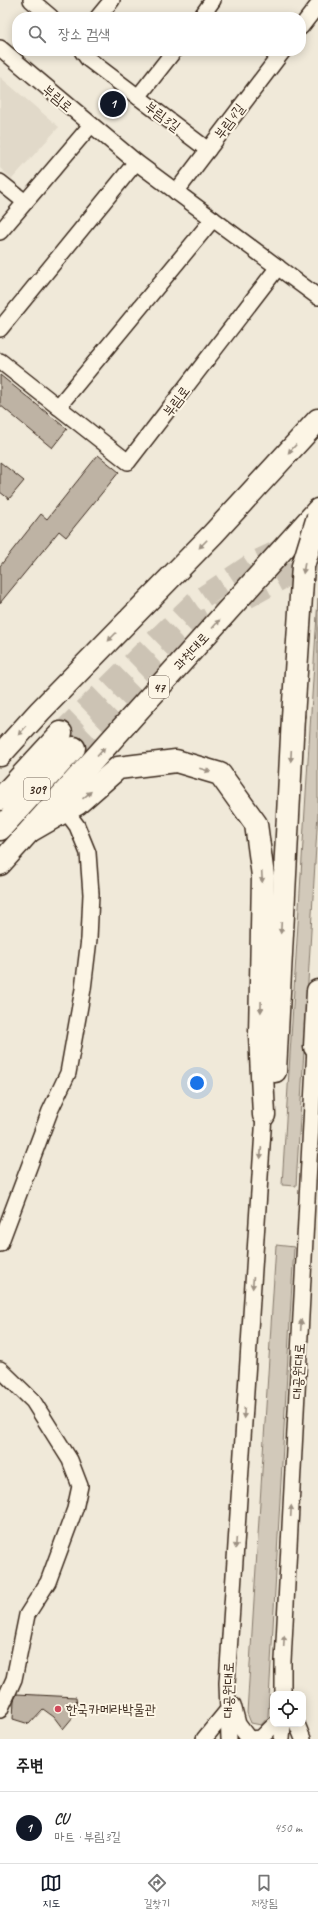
<!DOCTYPE html>
<html lang="ko">
<meta charset="utf-8">
<style>
body{margin:0;font-family:Caveat,"Poor Story",sans-serif;background:#f6f6f6;color:#222}
.controls{position:absolute;right:12px;bottom:12px;display:grid;overflow:hidden;border-radius:8px;box-shadow:0 2px 10px #0003}
.controls button{width:36px;height:36px;display:grid;place-items:center;padding:0;border:0;border-bottom:1px solid #e0e0e0;background:#fff;color:#222;font:20px sans-serif}
.you{position:absolute;left:197px;top:1083px;width:14px;height:14px;margin:-10px;border:3px solid #fff;border-radius:50%;background:#1a73e8;box-shadow:0 0 0 6px #1a73e833}
.badge{display:grid;place-items:center;width:26px;height:26px;border-radius:50%;background:#111827;color:#fff;font-size:13px;font-weight:700}
.pin{position:absolute;translate:-50% -50%;border:2px solid #fff;box-shadow:0 1px 4px #0006}
.list{margin:0;padding:0;list-style:none}
h2{display:flex;justify-content:space-between;align-items:center;height:52px;margin:0;padding:0 16px;font-size:17px}
h2 small{font-size:13px;font-weight:400;color:#767676}
.list li{display:grid;grid-template-columns:26px 1fr auto;gap:12px;align-items:center;box-sizing:border-box;height:72px;padding:0 16px;border-top:1px solid #e0e0e0}
.list b{display:block;font-size:15px;white-space:nowrap}
.list p{margin:0;font-size:13px;white-space:nowrap;color:#767676}
.list em{font-size:13px;font-style:normal;color:#767676}
.icon{flex:none;width:22px;height:22px;fill:none;stroke:currentColor;stroke-width:2;stroke-linecap:round;stroke-linejoin:round}
.map{position:relative;flex:none;width:318px;height:1739px;overflow:hidden}
.search{position:absolute;background:#fff;box-shadow:0 2px 10px #0003;left:12px;right:12px;top:12px;height:44px;display:flex;align-items:center;gap:10px;box-sizing:border-box;padding:0 14px;border-radius:16px;color:#767676;font-size:15px}
.sheet{height:124px;background:#fff}
nav{display:flex;justify-content:space-around;align-items:center;box-sizing:border-box;height:56px;border-top:1px solid #e0e0e0;background:#fff;font-size:11px;color:#767676}
nav a{display:grid;justify-items:center;gap:2px}
nav .on{color:#111827}
.map>svg:first-child{display:block}
.built{fill:#e1d9c9}
.green{fill:#d2c9ba;stroke:#867a6c}
.building{fill:#beb3a4;stroke:#3b2a1e}
.lines{fill:none;stroke-linecap:round;stroke-linejoin:round}
.highway-tunnel{stroke:#ccc3b4;stroke-width:22;stroke-dasharray:22 11;stroke-linecap:butt}
.minor-casing{stroke:#3b2a1e;stroke-width:18}
.highway-casing{stroke:#3b2a1e;stroke-width:25}
.minor{stroke:#fcf5e5;stroke-width:15}
.highway{stroke:#fcf5e5;stroke-width:22}
.highway-bridge-casing{stroke:#3b2a1e;stroke-width:25;stroke-linecap:butt}
.highway-bridge{stroke:#fcf5e5;stroke-width:22}
.oneway{fill:#9c9082}
.poi-dot{fill:#d1495b;stroke:#fcf5e5;stroke-width:1.5}
.labels{text-anchor:middle;stroke-width:4;stroke-linejoin:round;paint-order:stroke}
.shield{fill:#fcf5e5;stroke:#75675a;stroke-width:1}
.shield-label{font-size:13px;font-weight:bold;fill:#3b2a1e}
.street-label{font-size:14px;fill:#3b2a1e;stroke:#fcf5e5}
.poi-label{font-size:14px;fill:#3b2a1e;stroke:#fcf5e5;text-anchor:start}
</style>
<div class="map">
<svg width="318" height="1739" viewBox="0 0 318 1739">
<rect width="100%" height="100%" fill="#f0e9d9"/>
<filter id="ink" filterUnits="userSpaceOnUse"><feTurbulence type="fractalNoise" baseFrequency=".025" numOctaves="2"/><feDisplacementMap in="SourceGraphic" scale="8" xChannelSelector="R" yChannelSelector="G"/><feConvolveMatrix kernelMatrix="1 2 1 2 8 2 1 2 1" color-interpolation-filters="sRGB"/></filter>
<g filter="url(#ink)">
<path class="built" d="M 0,77 L 59,127 L 12,179 L 0,168 Z"/>
<g class="green">
<path d="M 318,598 L 318,812 L 296,1186 L 282,1185 Z"/>
<path d="M 276,1245 L 294,1247 L 268,1717 L 261,1725 L 251,1723 L 247,1713 Z"/>
</g>
<g class="building">
<path d="M 0,375 L 67,429 L 52,448 L 0,405 Z"/>
<path d="M 98,455 L 119,472 L 66,537 L 59,531 L 0,603 L 0,566 L 41,514 L 47,519 Z"/>
<path d="M 0,462 L 24,481 L 9,499 L 0,492 Z"/>
<path d="M 17,1694 L 76,1697 L 78,1711 L 63,1729 L 54,1717 L 43,1709 L 29,1724 L 13,1719 L 14,1700 Z"/>
</g>
<g class="lines">
<g class="highway-tunnel">
<path d="M 61,733 L 194,603 L 255,562 L 285,548"/>
<path d="M 74,748 L 204,621 L 318,559"/>
</g>
<g class="minor-casing">
<g id="minor">
<path d="M 31,0 L 51,17"/>
<path d="M 98,17 L 112,0"/>
<path d="M 201,17 L 213,0"/>
<path d="M 301,27 L 318,5"/>
<path d="M 0,48 L 136,162 L 318,297"/>
<path d="M 82,51 L 88,59 L 208,150"/>
<path d="M 138,97 L 174,51"/>
<path d="M 0,182 L 25,202"/>
<path d="M 176,192 L 283,51"/>
<path d="M 0,232 L 91,125"/>
<path d="M 0,329 L 136,162"/>
<path d="M 0,361 L 128,462 L 278,267"/>
<path d="M 58,407 L 213,219"/>
<path d="M 0,1244 L 50,1111 L 68,1073 L 83,989 L 89,939 L 91,894 L 88,853 L 77,826 L 65,810"/>
<path d="M 0,1369 L 33,1401 L 70,1460 L 80,1486 L 75,1509 L 48,1582 L 27,1615 L 14,1679 L 0,1710"/>
<path d="M 283,1694 L 283,1661 L 315,1047"/>
<path d="M 233,1705 L 238,1724 L 249,1739 L 261,1738 L 275,1724"/>
<path d="M 297,1724 L 303,1739"/>
<path d="M 204,1739 L 227,1711"/>
<path d="M 229,1739 L 227,1683 L 264,1115"/>
<path d="M 282,1739 L 283,1724"/>
</g>
</g>
<g class="highway-casing">
<g id="highway">
<path d="M 0,755 L 40,711 L 213,534 L 318,420"/>
<path d="M 0,799 L 61,733"/>
<path d="M 0,829 L 74,748"/>
<path d="M 30,831 L 77,804 L 118,768 L 176,761 L 220,774 L 256,824 L 263,876 L 260,1035 L 264,1115"/>
<path d="M 0,864 L 318,510"/>
<path d="M 315,1047 L 318,991"/>
<path d="M 275,1071 L 293,717"/>
</g>
</g>
<use href="#minor" class="minor"/>
<use href="#highway" class="highway"/>
<g class="highway-bridge-casing">
<path id="highway-bridge" d="M 293,717 L 303,566 L 318,517"/>
</g>
<use href="#highway-bridge" class="highway-bridge"/>
</g>
<defs><path id="oneway-solid" d="M-6-.8H1V-3.2L6.5 0L1 3.2V.8H-6Z"/></defs>
<g class="oneway">
<use href="#oneway-solid" transform="translate(292 449) rotate(133)"/>
<use href="#oneway-solid" transform="translate(203 544) rotate(134)"/>
<use href="#oneway-solid" transform="translate(304 568) rotate(99)"/>
<use href="#oneway-solid" transform="translate(216 624) rotate(-48)"/>
<use href="#oneway-solid" transform="translate(112 637) rotate(134)"/>
<use href="#oneway-solid" transform="translate(22 731) rotate(132)"/>
<use href="#oneway-solid" transform="translate(101 752) rotate(-48)"/>
<use href="#oneway-solid" transform="translate(291 756) rotate(93)"/>
<use href="#oneway-solid" transform="translate(205 770) rotate(17)"/>
<use href="#oneway-solid" transform="translate(87 795) rotate(-41)"/>
<use href="#oneway-solid" transform="translate(262 877) rotate(87)"/>
<use href="#oneway-solid" transform="translate(281 928) rotate(93)"/>
<use href="#oneway-solid" transform="translate(261 1007) rotate(91)"/>
<use href="#oneway-solid" transform="translate(261 1153) rotate(94)"/>
<use href="#oneway-solid" transform="translate(253 1283) rotate(94)"/>
<use href="#oneway-solid" transform="translate(301 1325) rotate(-87)"/>
<use href="#oneway-solid" transform="translate(244 1413) rotate(94)"/>
<use href="#oneway-solid" transform="translate(291 1511) rotate(-87)"/>
<use href="#oneway-solid" transform="translate(236 1543) rotate(94)"/>
<use href="#oneway-solid" transform="translate(284 1641) rotate(-87)"/>
</g>
</g>
<circle class="poi-dot" cx="58" cy="1709" r="4"/>
<g class="labels">
<g class="shield">
<rect x="149" y="676" width="20" height="22" rx="3"/>
<rect x="24" y="778" width="26" height="22" rx="3"/>
</g>
<g class="shield-label">
<text x="159" y="692">47</text>
<text x="37" y="794">309</text>
</g>
<g class="street-label">
<text transform="translate(58 98) rotate(40)" y="5">부림로</text>
<text transform="translate(163 116) rotate(37)" y="5">부림3길</text>
<text transform="translate(229 121) rotate(-53)" y="5">부림4길</text>
<text transform="translate(176 401) rotate(-53)" y="5">부림로</text>
<text transform="translate(191 651) rotate(-48)" y="5">과천대로</text>
<text transform="translate(298 1371) rotate(-87)" y="5">대공원대로</text>
<text transform="translate(228 1690) rotate(-89)" y="5">대공원대로</text>
</g>
<g class="poi-label">
<text x="66" y="1714">한국카메라박물관</text>
</g>
</g>
</svg>
<div class="controls">
<button><svg class="icon" aria-label="locate" viewBox="0 0 24 24"><circle cx="12" cy="12" r="6"/><path d="M12 2v4M12 18v4M2 12h4M18 12h4"/></svg></button>
</div>
<div class="you"></div>
<div class="pin badge" style="left:113px;top:104px">1</div>
<div class="search"><svg class="icon" aria-label="search" viewBox="0 0 24 24"><circle cx="10" cy="10" r="6"/><path d="M15 15l6 6"/></svg>장소 검색</div>
</div>
<section class="sheet">
<h2>주변<small></small></h2>
<ul class="list">
<li><span class="badge">1</span><div><b>CU</b><p>마트 · 부림3길</p></div><em>450 m</em></li>
</ul>
</section>
<nav>
<a class="on"><svg class="icon" aria-label="map" viewBox="0 0 24 24"><path d="M3 6l6-2 6 2 6-2v14l-6 2-6-2-6 2zM9 4v14M15 6v14"/></svg>지도</a>
<a><svg class="icon" aria-label="directions" viewBox="0 0 24 24"><path d="M12 3l9 9-9 9-9-9zM9 14v-3h6M13 9l2 2-2 2"/></svg>길찾기</a>
<a><svg class="icon" aria-label="saved" viewBox="0 0 24 24"><path d="M7 4h10v16l-5-4-5 4z"/></svg>저장됨</a>
</nav>
